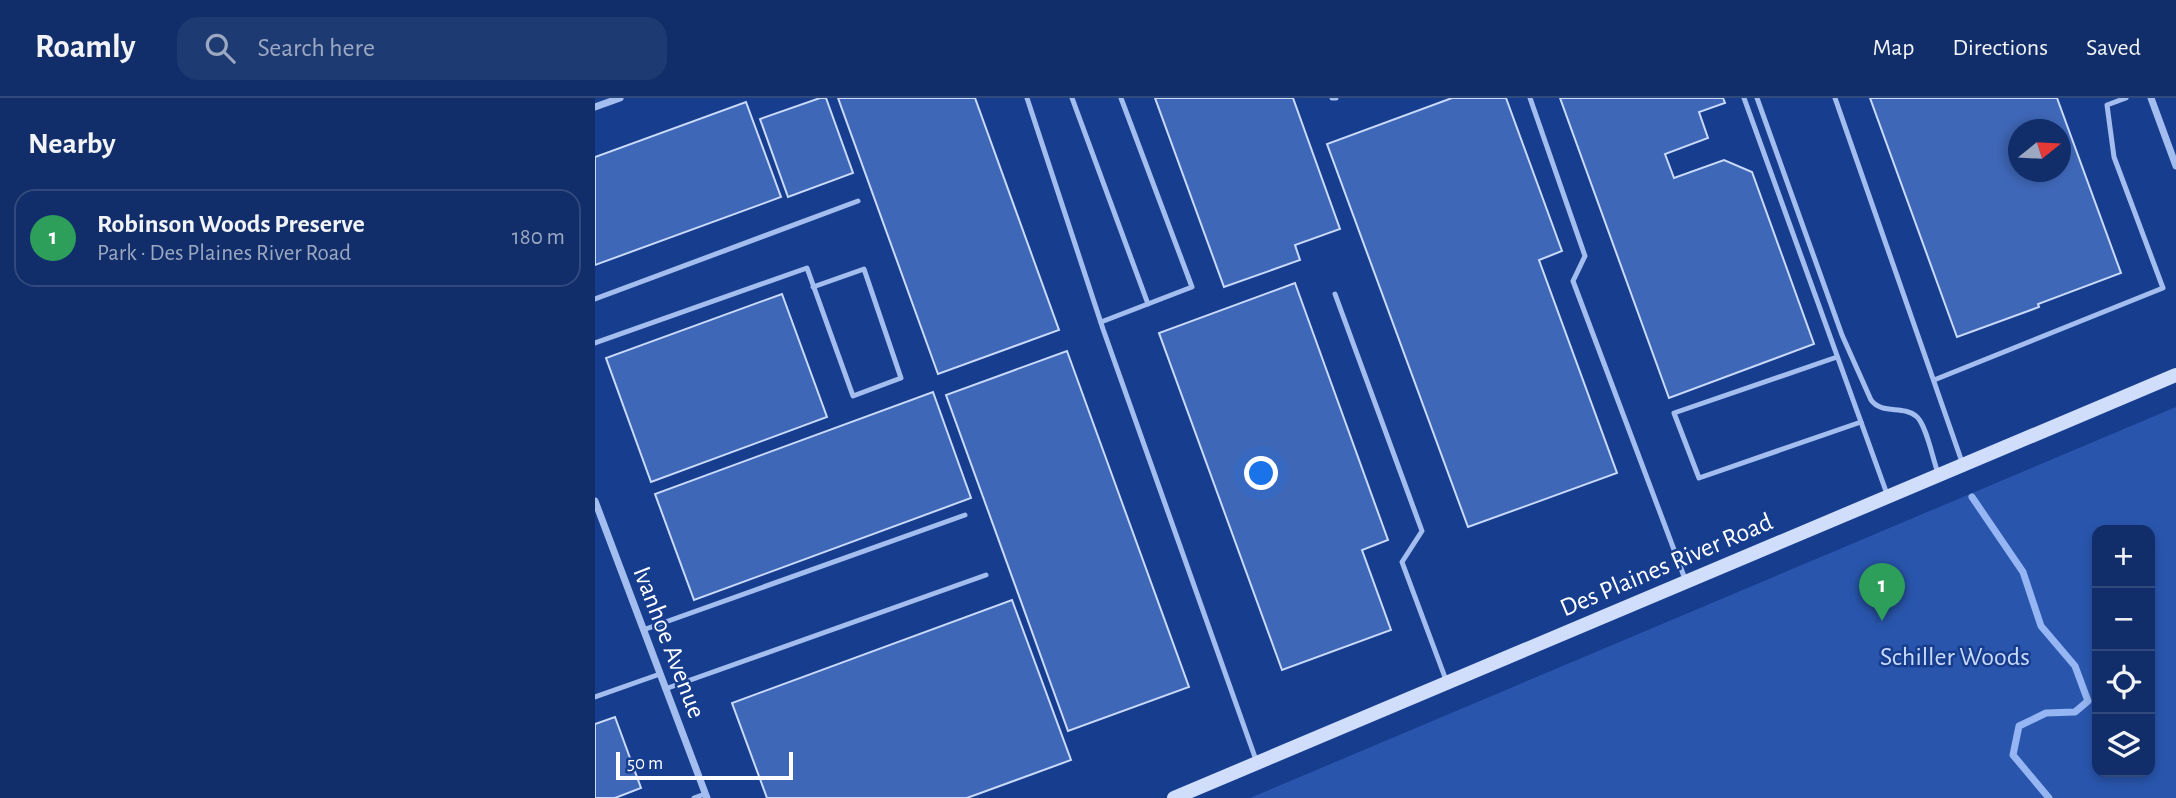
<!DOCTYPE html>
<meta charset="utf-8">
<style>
body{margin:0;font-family:"Alegreya Sans",sans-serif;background:#1e3a72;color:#f1f3f6}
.controls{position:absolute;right:21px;bottom:21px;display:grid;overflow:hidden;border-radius:14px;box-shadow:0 4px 10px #0003}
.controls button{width:63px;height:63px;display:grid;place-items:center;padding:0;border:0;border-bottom:2px solid #304a7e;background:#112e6a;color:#f1f3f6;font:35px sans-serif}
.compass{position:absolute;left:1413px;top:21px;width:63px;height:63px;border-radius:50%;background:#112e6a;box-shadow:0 4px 10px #0003;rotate:72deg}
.scale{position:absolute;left:21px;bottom:18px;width:177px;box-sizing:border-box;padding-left:7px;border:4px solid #fff;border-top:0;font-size:19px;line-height:24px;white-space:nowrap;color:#fff;-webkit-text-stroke:5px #173d8e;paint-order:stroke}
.you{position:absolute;left:667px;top:376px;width:24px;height:24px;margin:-18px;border:5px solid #fff;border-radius:50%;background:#1a73e8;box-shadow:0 0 0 10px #1a73e833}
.badge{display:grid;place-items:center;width:46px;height:46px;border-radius:50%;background:#ffe361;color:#fff;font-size:23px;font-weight:700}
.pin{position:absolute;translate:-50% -58px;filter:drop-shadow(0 2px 4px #0008)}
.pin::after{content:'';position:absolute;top:37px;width:24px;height:21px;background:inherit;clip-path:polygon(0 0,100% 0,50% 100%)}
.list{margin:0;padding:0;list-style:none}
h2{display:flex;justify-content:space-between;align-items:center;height:91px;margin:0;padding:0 28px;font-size:30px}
h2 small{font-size:23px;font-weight:400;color:#9ca8c1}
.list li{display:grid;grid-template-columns:46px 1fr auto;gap:21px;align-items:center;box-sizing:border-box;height:98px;margin:0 14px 14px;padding:0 14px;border:2px solid #304a7e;border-radius:21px}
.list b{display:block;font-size:26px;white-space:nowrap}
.list p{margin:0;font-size:23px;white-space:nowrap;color:#9ca8c1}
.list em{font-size:23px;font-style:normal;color:#9ca8c1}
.icon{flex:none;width:38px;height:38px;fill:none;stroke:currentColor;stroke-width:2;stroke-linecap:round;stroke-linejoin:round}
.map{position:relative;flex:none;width:1581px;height:700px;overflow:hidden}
header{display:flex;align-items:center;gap:42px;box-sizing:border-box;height:98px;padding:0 35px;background:#112e6a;border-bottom:2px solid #304a7e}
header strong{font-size:33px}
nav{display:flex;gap:38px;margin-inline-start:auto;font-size:24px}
.search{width:490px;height:63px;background:#1e3a72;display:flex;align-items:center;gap:18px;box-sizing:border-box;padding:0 24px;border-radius:21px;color:#9ca8c1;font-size:26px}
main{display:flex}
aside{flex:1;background:#112e6a}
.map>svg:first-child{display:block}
.green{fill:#2955ac;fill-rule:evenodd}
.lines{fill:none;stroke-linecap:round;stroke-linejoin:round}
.stream{stroke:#95b6f2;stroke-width:7}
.building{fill:#3f67b7;stroke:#c9dafb;stroke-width:2;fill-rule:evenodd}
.lane{stroke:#a3bdef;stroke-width:5}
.street{stroke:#a3bdef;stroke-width:7}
.secondary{stroke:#d0defb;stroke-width:14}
.labels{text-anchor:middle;stroke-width:5;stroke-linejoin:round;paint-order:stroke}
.street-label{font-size:26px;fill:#fff;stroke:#173d8e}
.park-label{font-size:26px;fill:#c9dafb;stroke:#173d8e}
</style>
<header>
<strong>Roamly</strong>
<div class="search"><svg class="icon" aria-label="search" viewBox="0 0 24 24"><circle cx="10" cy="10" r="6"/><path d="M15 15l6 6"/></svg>Search here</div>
<nav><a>Map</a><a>Directions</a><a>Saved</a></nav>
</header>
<main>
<aside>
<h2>Nearby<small></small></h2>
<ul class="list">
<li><span class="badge" style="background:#2e9e5b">1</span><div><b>Robinson Woods Preserve</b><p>Park · Des Plaines River Road</p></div><em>180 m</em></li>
</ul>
</aside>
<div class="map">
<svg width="1581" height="700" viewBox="0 0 1581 700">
<rect width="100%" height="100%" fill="#173d8e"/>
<path class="green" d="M 1581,309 L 1581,700 L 655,700 ZM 1502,432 L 1555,432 L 1555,674 L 1502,674 Z"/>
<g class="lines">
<path class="stream" d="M 1377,399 L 1428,474 L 1446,528 L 1480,568 L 1493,603 L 1480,614 L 1451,615 L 1424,628 L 1418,657 L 1454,700"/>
</g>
<g class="building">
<path d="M 225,0 L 231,0 L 258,75 L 193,99 L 165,21 Z"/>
<path d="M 243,0 L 380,0 L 464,232 L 343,276 Z"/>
<path d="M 560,0 L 698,0 L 745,131 L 700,147 L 705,162 L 629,189 Z"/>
<path d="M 857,0 L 911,0 L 967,153 L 944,162 L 1022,375 L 873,429 L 732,46 Z"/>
<path d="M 965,0 L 1128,0 L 1130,5 L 1104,14 L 1113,40 L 1070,56 L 1079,80 L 1129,62 L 1157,74 L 1219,246 L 1074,300 Z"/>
<path d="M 1275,0 L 1462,0 L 1526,175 L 1443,206 L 1444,209 L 1362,239 ZM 1423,32 L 1465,32 L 1465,74 L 1423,74 Z"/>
<path d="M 151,4 L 186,99 L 0,167 L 0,59 Z"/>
<path d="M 700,185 L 793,442 L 767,452 L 796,532 L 687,572 L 564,235 Z"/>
<path d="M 187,196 L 232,319 L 56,384 L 11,260 Z"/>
<path d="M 472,253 L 594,589 L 473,633 L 351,297 Z"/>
<path d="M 338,294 L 376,400 L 99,502 L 60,396 Z"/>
<path d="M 417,502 L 476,662 L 372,700 L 172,700 L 137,605 Z"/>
<path d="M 20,619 L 46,690 L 20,700 L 0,700 L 0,626 Z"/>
</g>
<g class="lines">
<g class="lane">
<path d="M 432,0 L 508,231 L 661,662"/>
<path d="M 477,0 L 553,206"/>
<path d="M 737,0 L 741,0"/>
<path d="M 935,0 L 990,158 L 978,183 L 1090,481"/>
<path d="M 1149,0 L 1292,396"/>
<path d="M 1162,0 L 1247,237 L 1276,302 C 1287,317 1308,307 1321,318 C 1331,325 1338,362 1343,375"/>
<path d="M 1240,0 L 1367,364"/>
<path d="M 740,196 L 827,433 L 807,464 L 851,582"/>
<path d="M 0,201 L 263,103"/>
<path d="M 506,224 L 597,189 L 526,0"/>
<path d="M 0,245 L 212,170 L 258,298 L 306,280 L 269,171 L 218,189"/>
<path d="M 1242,259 L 1079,315 L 1104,380 L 1266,324"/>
<path d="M 1339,282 L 1568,190 L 1519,59 L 1512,7 L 1531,0"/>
<path d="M 48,532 L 370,417"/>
<path d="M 70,591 L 391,477"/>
<path d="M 0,599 L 65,576"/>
<path d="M 99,700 L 110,696"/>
</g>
<g class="street">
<path d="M 1556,0 L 1581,68"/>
<path d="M 0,9 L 25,0"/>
<path d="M 0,403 L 112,700"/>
</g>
<path class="secondary" d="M 579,700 L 1581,277"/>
</g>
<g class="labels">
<g class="street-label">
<text transform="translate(1071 466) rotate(-23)" y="9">Des Plaines River Road</text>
<text transform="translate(75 544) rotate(69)" y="9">Ivanhoe Avenue</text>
</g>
<g class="park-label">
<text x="1360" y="567">Schiller Woods</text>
</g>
</g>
</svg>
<div class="controls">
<button>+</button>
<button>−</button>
<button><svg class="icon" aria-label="locate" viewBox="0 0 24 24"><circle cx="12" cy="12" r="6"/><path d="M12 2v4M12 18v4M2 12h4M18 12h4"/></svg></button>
<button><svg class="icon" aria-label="layers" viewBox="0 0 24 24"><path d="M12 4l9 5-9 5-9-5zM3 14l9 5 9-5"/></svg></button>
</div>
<svg class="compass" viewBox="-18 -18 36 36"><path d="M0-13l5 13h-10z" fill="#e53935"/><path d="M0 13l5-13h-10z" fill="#9ca8c1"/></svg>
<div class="scale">50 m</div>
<div class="you"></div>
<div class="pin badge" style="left:1287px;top:523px;background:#2e9e5b">1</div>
</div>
</main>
